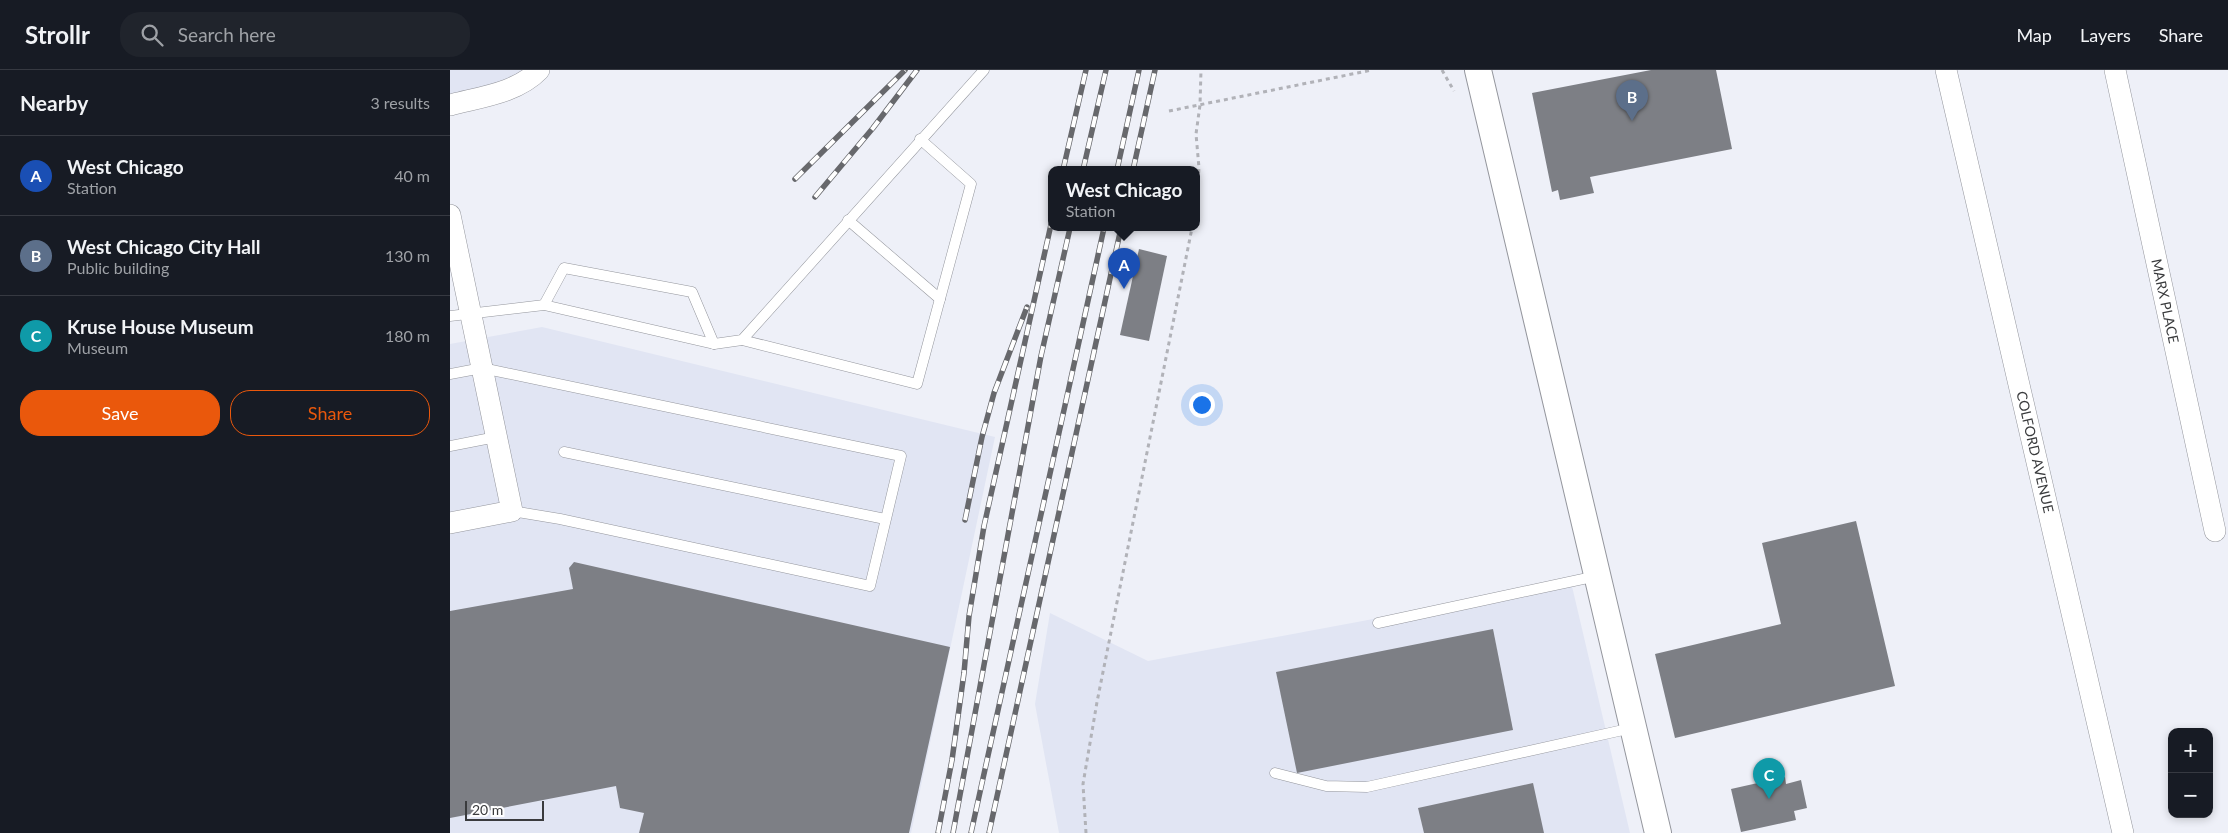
<!DOCTYPE html>
<meta charset="utf-8">
<style>
body{margin:0;font-family:Lato,sans-serif;background:#20242c;color:#f1f3f6}
.controls{position:absolute;right:15px;bottom:15px;display:grid;overflow:hidden;border-radius:10px;box-shadow:0 2px 8px #0003}
.controls button{width:45px;height:45px;display:grid;place-items:center;padding:0;border:0;border-bottom:1px solid #363941;background:#171b24;color:#f1f3f6;font:25px sans-serif}
.scale{position:absolute;left:15px;bottom:12px;width:79px;box-sizing:border-box;padding-left:5px;border:2px solid #3a3b3d;border-top:0;font-size:14px;line-height:18px;white-space:nowrap;color:#3a3b3d;-webkit-text-stroke:4px #fff;paint-order:stroke}
.you{position:absolute;left:751px;top:334px;width:18px;height:18px;margin:-12px;border:4px solid #fff;border-radius:50%;background:#1a73e8;box-shadow:0 0 0 8px #1a73e833}
.badge{display:grid;place-items:center;width:32px;height:32px;border-radius:50%;background:#ea580c;color:#fff;font-size:16px;font-weight:700}
.pin{position:absolute;translate:-50% -41px;filter:drop-shadow(0 1px 2px #0008)}
.pin::after{content:'';position:absolute;top:26px;width:18px;height:15px;background:inherit;clip-path:polygon(0 0,100% 0,50% 100%)}
.popup{position:absolute;left:598px;top:96px;width:152px;height:65px;box-sizing:border-box;display:grid;place-content:center;border-radius:10px;background:#171b24;filter:drop-shadow(0 1px 4px #0005);font-size:16px;white-space:nowrap;color:#9ea1a6}
.popup b{font-size:19px;color:#f1f3f6}
.popup::after{content:'';position:absolute;left:50%;top:100%;margin-left:-10px;border:10px solid transparent;border-top-color:#171b24}
.list{margin:0;padding:0;list-style:none}
h2{display:flex;justify-content:space-between;align-items:center;height:65px;margin:0;padding:0 20px;font-size:21px}
h2 small{font-size:16px;font-weight:400;color:#9ea1a6}
.list li{display:grid;grid-template-columns:32px 1fr auto;gap:15px;align-items:center;box-sizing:border-box;height:80px;padding:0 20px;border-top:1px solid #363941}
.list b{display:block;font-size:19px;white-space:nowrap}
.list p{margin:0;font-size:16px;white-space:nowrap;color:#9ea1a6}
.list em{font-size:16px;font-style:normal;color:#9ea1a6}
.actions{display:flex;gap:10px;padding:15px 20px}
.actions a{flex:1;padding:11px 0;border:1px solid #ea580c;border-radius:20px;text-align:center;font-size:18px;color:#ea580c}
.actions .main{background:#ea580c;color:#fff}
.icon{flex:none;width:28px;height:28px;fill:none;stroke:currentColor;stroke-width:2;stroke-linecap:round;stroke-linejoin:round}
.map{position:relative;flex:none;width:1778px;height:763px;overflow:hidden}
header{display:flex;align-items:center;gap:30px;box-sizing:border-box;height:70px;padding:0 25px;background:#171b24;border-bottom:1px solid #363941}
header strong{font-size:24px}
nav{display:flex;gap:28px;margin-inline-start:auto;font-size:18px}
.search{width:350px;height:45px;background:#20242c;display:flex;align-items:center;gap:12px;box-sizing:border-box;padding:0 18px;border-radius:20px;color:#9ea1a6;font-size:19px}
main{display:flex}
aside{flex:1;background:#171b24}
.map>svg:first-child{display:block}
.built{fill:#e1e5f3}
.building{fill:#7d7f85}
.lines{fill:none;stroke-linecap:round;stroke-linejoin:round}
.service-casing{stroke:#94969d;stroke-width:11}
.minor-casing{stroke:#94969d;stroke-width:22}
.tertiary-casing{stroke:#94969d;stroke-width:28}
.path{stroke:#b1b2b8;stroke-width:3;stroke-dasharray:4 4;stroke-linecap:butt}
.service{stroke:#fff;stroke-width:10}
.minor{stroke:#fff;stroke-width:21}
.tertiary{stroke:#fff;stroke-width:26}
.rail-casing{stroke:#67686c;stroke-width:5.5}
.rail{stroke:#fff;stroke-width:4;stroke-dasharray:11;stroke-linecap:butt}
.labels{text-anchor:middle;stroke-width:5;stroke-linejoin:round;paint-order:stroke}
.street-label{font-size:14px;fill:#3a3b3d;stroke:#fff}
</style>
<header>
<strong>Strollr</strong>
<div class="search"><svg class="icon" aria-label="search" viewBox="0 0 24 24"><circle cx="10" cy="10" r="6"/><path d="M15 15l6 6"/></svg>Search here</div>
<nav><a>Map</a><a>Layers</a><a>Share</a></nav>
</header>
<main>
<aside>
<h2>Nearby<small>3 results</small></h2>
<ul class="list">
<li><span class="badge" style="background:#1a4fb4">A</span><div><b>West Chicago</b><p>Station</p></div><em>40 m</em></li>
<li><span class="badge" style="background:#5c6f8a">B</span><div><b>West Chicago City Hall</b><p>Public building</p></div><em>130 m</em></li>
<li><span class="badge" style="background:#0f9aa8">C</span><div><b>Kruse House Museum</b><p>Museum</p></div><em>180 m</em></li>
</ul>
<div class="actions"><a class="main">Save</a><a>Share</a></div>
</aside>
<div class="map">
<svg width="1778" height="763" viewBox="0 0 1778 763">
<rect width="100%" height="100%" fill="#eef0f8"/>
<g class="built">
<path d="M 0,0 L 75,0 L 57,13 L 0,27 Z"/>
<path d="M 92,257 L 545,367 L 461,763 L 0,763 L 0,274 Z"/>
<path d="M 1121,512 L 1180,763 L 609,763 L 585,634 L 600,543 L 698,591 Z"/>
</g>
<g class="building">
<path d="M 1201,0 L 1266,0 L 1282,79 L 1140,107 L 1144,123 L 1110,130 L 1108,120 L 1102,122 L 1082,23 Z"/>
<path d="M 689,179 L 717,186 L 699,271 L 670,265 Z"/>
<path d="M 1406,451 L 1445,616 L 1225,668 L 1205,584 L 1331,554 L 1312,473 Z"/>
<path d="M 124,492 L 500,577 L 459,763 L 189,763 L 194,743 L 170,738 L 166,716 L 0,748 L 0,541 L 123,519 L 119,498 Z"/>
<path d="M 1043,559 L 1063,660 L 847,703 L 826,602 Z"/>
<path d="M 1335,707 L 1336,714 L 1351,710 L 1357,738 L 1344,741 L 1346,750 L 1291,762 L 1281,719 Z"/>
<path d="M 1083,713 L 1094,763 L 974,763 L 968,738 Z"/>
</g>
<g class="lines">
<g class="service-casing">
<g id="service">
<path d="M 398,150 L 490,229"/>
<path d="M 94,235 L 114,198 L 242,222 L 264,274"/>
<path d="M 0,246 L 94,235 L 264,274 L 292,270 L 534,0"/>
<path d="M 292,270 L 467,314 L 521,114 L 470,69"/>
<path d="M 0,304 L 32,298 L 451,386 L 420,516 L 110,449 L 62,441"/>
<path d="M 0,376 L 46,367"/>
<path d="M 114,382 L 435,449"/>
<path d="M 928,553 L 1147,506"/>
<path d="M 825,703 L 876,716 L 917,717 L 1182,658"/>
</g>
</g>
<g class="minor-casing">
<g id="minor">
<path d="M 1496,0 L 1673,763"/>
<path d="M 1665,0 L 1765,461"/>
<path d="M 0,35 C 30,27 67,23 89,0"/>
<path d="M 0,145 L 62,441 L 0,453"/>
</g>
</g>
<g class="tertiary-casing">
<path id="tertiary" d="M 1028,0 L 1208,763"/>
</g>
<g class="path">
<path d="M 992,0 L 1004,21"/>
<path d="M 719,41 L 922,0"/>
<path d="M 746,135 L 749,98 L 746,64 L 750,35 L 751,0"/>
<path d="M 636,763 L 633,714 L 647,632 L 742,158"/>
</g>
<use href="#service" class="service"/>
<use href="#minor" class="minor"/>
<use href="#tertiary" class="tertiary"/>
<g class="rail-casing">
<g id="rail">
<path d="M 613,100 L 636,0"/>
<path d="M 633,100 L 656,0"/>
<path d="M 667,100 L 689,0"/>
<path d="M 683,100 L 705,0"/>
<path d="M 345,109 L 455,0"/>
<path d="M 365,127 L 423,58 L 467,0"/>
<path d="M 515,450 L 532,367 L 544,323 L 577,237"/>
<path d="M 488,763 L 502,690 L 514,603 L 519,546 L 534,456 L 602,150"/>
<path d="M 503,763 L 591,286 L 620,158"/>
<path d="M 521,763 L 654,158"/>
<path d="M 539,763 L 671,158"/>
</g>
</g>
<use href="#rail" class="rail"/>
</g>
<g class="labels">
<g class="street-label">
<text transform="translate(1715 231) rotate(78)" y="5">MARX PLACE</text>
<text transform="translate(1585 382) rotate(77)" y="5">COLFORD AVENUE</text>
</g>
</g>
</svg>
<div class="controls">
<button>+</button>
<button>−</button>
</div>
<div class="scale">20 m</div>
<div class="you"></div>
<div class="pin badge" style="left:674px;top:219px;background:#1a4fb4">A</div>
<div class="popup"><b>West Chicago</b>Station</div>
<div class="pin badge" style="left:1182px;top:51px;background:#5c6f8a">B</div>
<div class="pin badge" style="left:1319px;top:729px;background:#0f9aa8">C</div>
</div>
</main>
